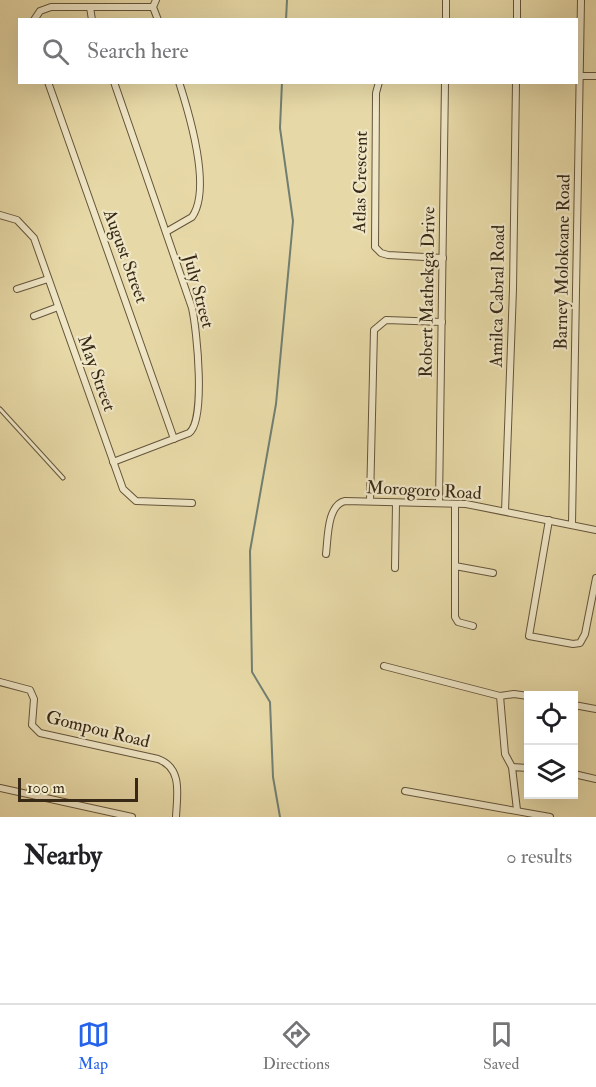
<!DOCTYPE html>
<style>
body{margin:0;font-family:"IM FELL Double Pica",serif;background:#f2f2f2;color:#202124}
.controls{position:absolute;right:18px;bottom:18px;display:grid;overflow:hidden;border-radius:0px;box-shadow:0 6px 24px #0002}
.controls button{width:54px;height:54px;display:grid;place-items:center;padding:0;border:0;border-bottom:2px solid #e0e0e0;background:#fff;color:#202124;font:30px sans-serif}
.scale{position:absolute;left:18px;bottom:15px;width:120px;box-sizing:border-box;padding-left:6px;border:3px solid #382917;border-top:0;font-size:16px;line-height:21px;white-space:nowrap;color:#382917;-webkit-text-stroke:4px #efe6c6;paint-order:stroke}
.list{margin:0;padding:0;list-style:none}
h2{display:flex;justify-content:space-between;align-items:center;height:78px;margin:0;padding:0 24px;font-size:26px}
h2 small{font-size:20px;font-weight:400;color:#757577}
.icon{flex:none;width:33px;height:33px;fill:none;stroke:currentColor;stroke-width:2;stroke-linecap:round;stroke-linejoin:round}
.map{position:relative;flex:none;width:596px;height:817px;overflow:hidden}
.search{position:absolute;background:#fff;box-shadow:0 6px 24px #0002;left:18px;right:18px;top:18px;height:66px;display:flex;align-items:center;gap:15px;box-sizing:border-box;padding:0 21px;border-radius:0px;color:#757577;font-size:22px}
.sheet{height:186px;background:#fff}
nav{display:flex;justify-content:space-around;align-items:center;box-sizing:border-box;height:84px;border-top:2px solid #e0e0e0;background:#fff;font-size:16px;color:#757577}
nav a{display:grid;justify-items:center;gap:3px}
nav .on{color:#2563eb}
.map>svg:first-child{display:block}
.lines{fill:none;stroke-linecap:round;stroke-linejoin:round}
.stream{stroke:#717f72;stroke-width:2}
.service-casing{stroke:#64553b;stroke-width:5}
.minor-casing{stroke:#64553b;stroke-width:8}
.service{stroke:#efe6c6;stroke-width:3}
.minor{stroke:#efe6c6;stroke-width:6}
.labels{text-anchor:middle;stroke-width:4.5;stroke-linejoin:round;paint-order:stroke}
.street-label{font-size:18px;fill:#382917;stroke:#efe6c6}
</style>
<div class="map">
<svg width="596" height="817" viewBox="0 0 596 817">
<rect width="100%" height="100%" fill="#e7d9a7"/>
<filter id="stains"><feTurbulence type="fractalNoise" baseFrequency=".00333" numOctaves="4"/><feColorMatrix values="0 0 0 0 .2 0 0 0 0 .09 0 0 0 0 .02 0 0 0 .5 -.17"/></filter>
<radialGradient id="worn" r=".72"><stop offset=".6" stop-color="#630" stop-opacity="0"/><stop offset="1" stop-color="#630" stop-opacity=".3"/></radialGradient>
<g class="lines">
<g class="stream">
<path d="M 286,20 L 287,0"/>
<path d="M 280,817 L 273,777 L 270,702 L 252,672 L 250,551 L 276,404 L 293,221 L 280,128 L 282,82"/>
</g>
<g class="service-casing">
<path id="service" d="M 0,409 L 63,478"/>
</g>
<g class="minor-casing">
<g id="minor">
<path d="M 156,0 L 153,7 L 158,20"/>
<path d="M 90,7 L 92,20"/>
<path d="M 34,20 L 40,11 L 51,7 L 153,7"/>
<path d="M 446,20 L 446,0"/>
<path d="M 517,20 L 517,0"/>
<path d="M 576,76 L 596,76"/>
<path d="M 48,82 L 174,439"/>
<path d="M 379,82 L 376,93 L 375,247 L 381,253 L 388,255 L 443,258"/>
<path d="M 0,215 L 17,220 L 34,238 L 123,489 L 136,501 L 192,503"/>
<path d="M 166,232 L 192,217 C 212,189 189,113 179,82"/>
<path d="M 17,289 L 48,279"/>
<path d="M 34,316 L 58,307"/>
<path d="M 113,462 L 189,433 C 206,421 197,330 192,308 L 114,82"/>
<path d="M 370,501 L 374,330 L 386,320 L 442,322"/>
<path d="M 439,503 L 445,82"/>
<path d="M 455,504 L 455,617 L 458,622 L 473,626"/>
<path d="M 505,511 L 513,289 L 516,82"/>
<path d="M 549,520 L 529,636 L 573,644 L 580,643 L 585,634 L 596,578"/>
<path d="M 572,524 L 581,0"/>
<path d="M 326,554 C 328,538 327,505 345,501 L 466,504 L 596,530"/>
<path d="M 455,566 L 493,573"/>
<path d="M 395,568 L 396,503"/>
<path d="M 384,666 L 500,696 L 514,694 L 528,696"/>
<path d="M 0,682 L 30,690 L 34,699 L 32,725 L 40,733 L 158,759 C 183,768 177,795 176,817"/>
<path d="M 500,696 L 505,754 L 512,767"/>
<path d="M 574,705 L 596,709"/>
<path d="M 574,774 L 596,779"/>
<path d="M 0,788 L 132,817"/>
<path d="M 405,791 L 550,817"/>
<path d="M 517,810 L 512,767 L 528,768"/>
</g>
</g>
<use href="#service" class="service"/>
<use href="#minor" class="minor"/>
</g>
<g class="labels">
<g class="street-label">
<text transform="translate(360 182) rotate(-89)" y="6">Atlas Crescent</text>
<text transform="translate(126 256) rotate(70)" y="6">August Street</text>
<text transform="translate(562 262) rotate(-89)" y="6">Barney Molokoane Road</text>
<text transform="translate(199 291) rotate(75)" y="6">July Street</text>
<text transform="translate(427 292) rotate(-89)" y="6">Robert Mathekga Drive</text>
<text transform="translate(497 296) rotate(-89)" y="6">Amilca Cabral Road</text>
<text transform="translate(97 373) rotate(70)" y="6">May Street</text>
<text transform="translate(424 490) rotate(3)" y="6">Morogoro Road</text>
<text transform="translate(98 729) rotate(14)" y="6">Gompou Road</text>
</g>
</g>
<rect width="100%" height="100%" filter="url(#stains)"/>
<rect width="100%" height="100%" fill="url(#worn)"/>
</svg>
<div class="controls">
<button><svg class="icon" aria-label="locate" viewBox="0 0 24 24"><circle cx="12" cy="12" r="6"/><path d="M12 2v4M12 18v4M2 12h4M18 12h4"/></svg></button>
<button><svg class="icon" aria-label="layers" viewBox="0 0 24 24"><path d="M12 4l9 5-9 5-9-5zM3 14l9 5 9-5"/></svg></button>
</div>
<div class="scale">100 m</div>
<div class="search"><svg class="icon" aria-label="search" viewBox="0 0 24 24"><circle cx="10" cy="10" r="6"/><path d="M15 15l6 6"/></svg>Search here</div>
</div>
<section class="sheet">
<h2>Nearby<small>0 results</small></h2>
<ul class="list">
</ul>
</section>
<nav>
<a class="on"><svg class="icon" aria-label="map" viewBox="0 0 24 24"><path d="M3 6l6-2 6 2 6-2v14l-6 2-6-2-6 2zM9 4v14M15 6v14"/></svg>Map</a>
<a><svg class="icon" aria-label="directions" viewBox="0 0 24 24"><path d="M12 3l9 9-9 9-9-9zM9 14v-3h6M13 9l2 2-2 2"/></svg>Directions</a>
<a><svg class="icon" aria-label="saved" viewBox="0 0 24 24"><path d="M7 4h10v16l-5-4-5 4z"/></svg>Saved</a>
</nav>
